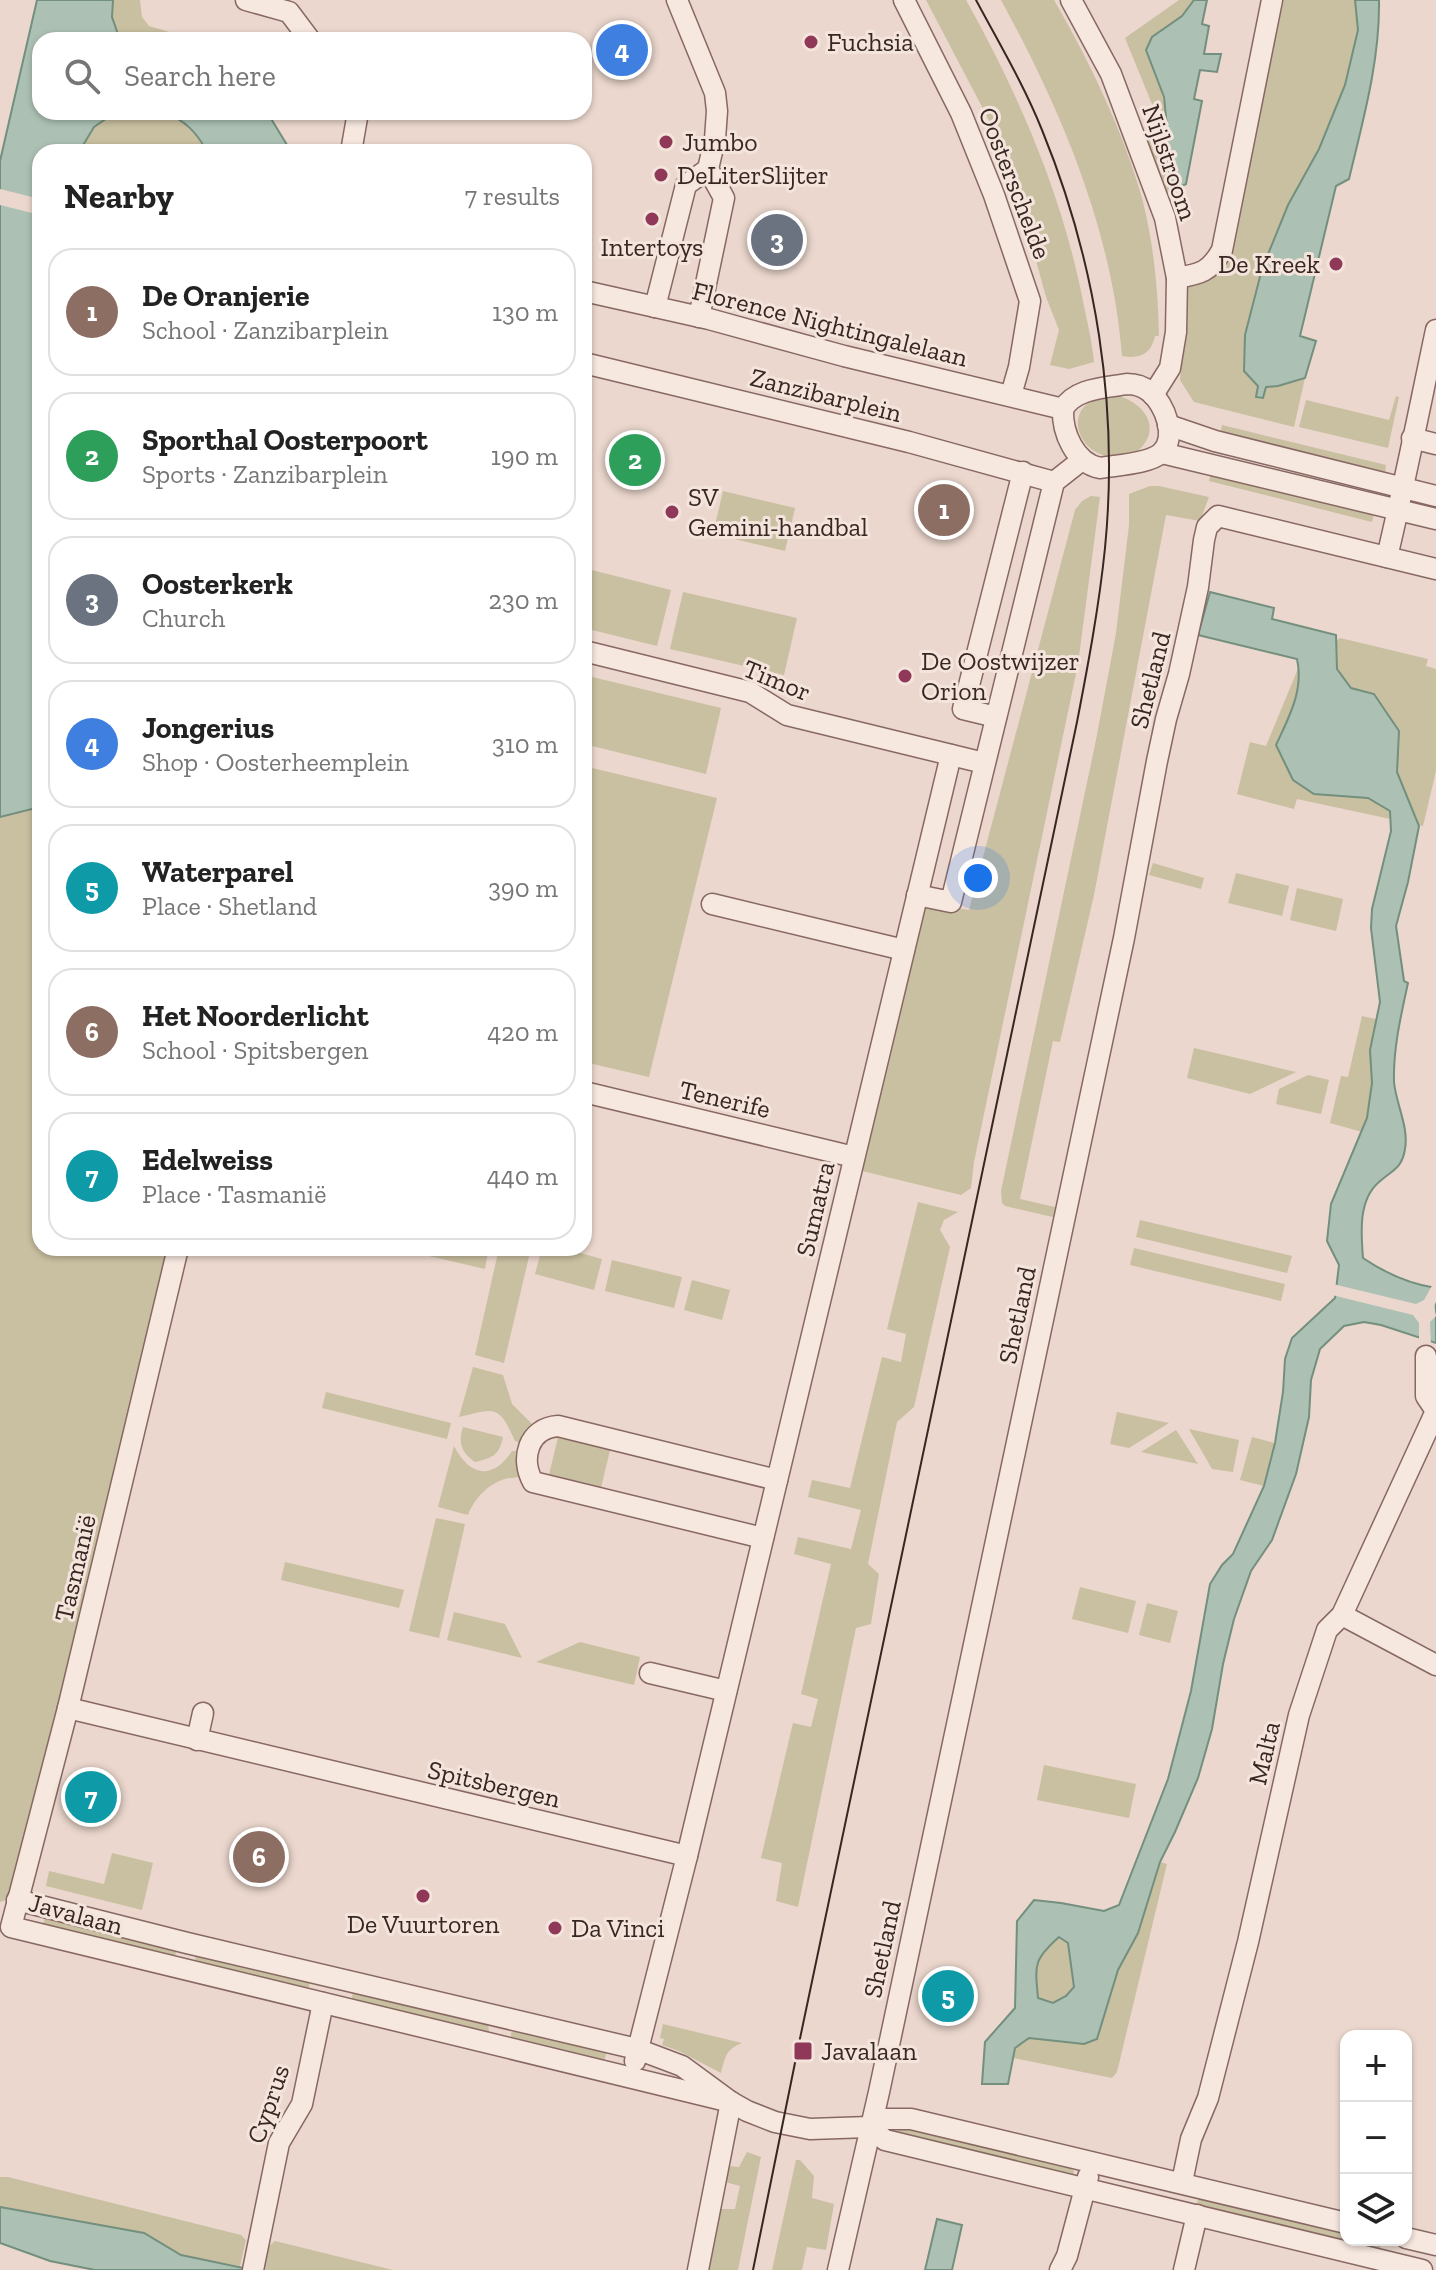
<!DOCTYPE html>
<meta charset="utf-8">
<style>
body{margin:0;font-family:"Zilla Slab",serif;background:#f2f2f2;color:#222}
.controls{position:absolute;right:24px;bottom:24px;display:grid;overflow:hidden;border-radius:16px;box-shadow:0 2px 6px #0004}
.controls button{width:72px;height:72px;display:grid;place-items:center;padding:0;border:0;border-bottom:2px solid #e0e0e0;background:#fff;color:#222;font:40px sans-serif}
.you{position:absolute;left:978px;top:878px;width:28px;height:28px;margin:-20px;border:6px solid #fff;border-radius:50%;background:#1a73e8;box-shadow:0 0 0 12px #1a73e833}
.badge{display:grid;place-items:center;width:52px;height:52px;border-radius:50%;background:#0f766e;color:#fff;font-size:26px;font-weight:700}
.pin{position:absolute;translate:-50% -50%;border:4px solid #fff;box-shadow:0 2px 8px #0006}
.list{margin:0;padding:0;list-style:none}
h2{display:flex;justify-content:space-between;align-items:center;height:104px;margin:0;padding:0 32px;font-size:34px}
h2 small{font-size:26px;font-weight:400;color:#767676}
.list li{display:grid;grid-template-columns:52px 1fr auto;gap:24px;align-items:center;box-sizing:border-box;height:128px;margin:0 16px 16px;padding:0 16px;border:2px solid #e0e0e0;border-radius:24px}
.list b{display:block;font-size:30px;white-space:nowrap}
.list p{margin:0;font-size:26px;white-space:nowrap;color:#767676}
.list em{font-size:26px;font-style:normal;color:#767676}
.icon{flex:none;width:44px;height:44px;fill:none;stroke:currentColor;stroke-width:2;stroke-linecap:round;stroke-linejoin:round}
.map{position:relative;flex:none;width:1436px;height:2270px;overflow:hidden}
.search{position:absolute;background:#fff;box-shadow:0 2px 6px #0004;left:32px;top:32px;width:560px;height:88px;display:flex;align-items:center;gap:20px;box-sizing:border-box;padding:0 28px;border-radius:24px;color:#767676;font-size:30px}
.panel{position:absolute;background:#fff;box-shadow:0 2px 6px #0004;left:32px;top:144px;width:560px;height:1112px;border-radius:24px}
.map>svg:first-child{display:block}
.green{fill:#c9bfa1}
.water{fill:#acc1b3;stroke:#738f7e;stroke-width:2;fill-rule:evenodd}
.pier{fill:#ebd7cd}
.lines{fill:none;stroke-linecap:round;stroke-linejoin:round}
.street-casing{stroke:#876862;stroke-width:23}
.street{stroke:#f6e7df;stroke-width:20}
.tram{stroke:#392623;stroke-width:2}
.poi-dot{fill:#903858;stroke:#f3e4dc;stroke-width:3}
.labels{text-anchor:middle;stroke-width:6;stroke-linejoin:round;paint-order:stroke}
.poi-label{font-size:26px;fill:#392623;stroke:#f3e4dc;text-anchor:start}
.street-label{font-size:26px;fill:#392623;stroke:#f3e4dc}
</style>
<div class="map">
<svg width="1436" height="2270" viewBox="0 0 1436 2270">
<rect width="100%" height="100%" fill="#ebd7cd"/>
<g class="green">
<path d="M 113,0 L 140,0 L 142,17 L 149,26 L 196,40 L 120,40 L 112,17 Z"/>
<path d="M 926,0 L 966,0 C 1019,95 1062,194 1083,301 C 1087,321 1092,341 1094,362 L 1069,369 L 1050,365 L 1059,330 L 1046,297 L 1017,191 L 991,124 Z"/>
<path d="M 1001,0 L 1054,0 C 1089,60 1125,135 1143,202 C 1154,246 1158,291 1159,336 L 1155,336 C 1151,355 1139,359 1122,356 C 1112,229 1061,110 1001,0 Z"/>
<path d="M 1179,0 L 1194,0 L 1182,16 L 1152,37 L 1146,50 C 1155,74 1166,98 1167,123 C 1167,130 1164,136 1164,142 C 1164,155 1166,175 1176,183 L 1169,197 L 1147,139 L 1161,126 L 1125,38 Z"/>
<path d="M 1280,0 L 1355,0 L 1358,30 L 1345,85 L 1319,149 L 1288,205 L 1262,269 L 1245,335 L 1266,387 L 1278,386 L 1305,378 L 1294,427 L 1194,402 L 1180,380 L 1186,286 C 1209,280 1216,281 1226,258 Z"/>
<path d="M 116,112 C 162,112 183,106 207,152 L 79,152 L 94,127 Z"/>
<path d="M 1115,395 C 1140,400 1163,425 1141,448 C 1136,453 1131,455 1124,456 C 1115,457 1109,458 1100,454 C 1078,445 1068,415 1091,401 C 1098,396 1107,397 1115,395 Z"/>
<path d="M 1396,396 L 1399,397 L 1388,448 L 1299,427 L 1306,400 L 1389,420 Z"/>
<path d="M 1222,425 L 1386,465 L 1385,474 L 1220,435 Z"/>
<path d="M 1212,469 L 1375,510 L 1372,522 L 1209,481 Z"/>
<path d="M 1150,486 L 1159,486 L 1209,497 L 1200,521 L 1166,515 L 1094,895 L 1060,1042 L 1053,1041 L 1020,1199 L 1059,1208 L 1057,1218 L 1005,1206 L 1002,1203 L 1001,1191 L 1096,740 L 1116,633 L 1129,525 L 1129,494 Z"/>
<path d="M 723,491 L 795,508 L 785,551 L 713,534 Z"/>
<path d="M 1091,496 L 1100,497 L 1078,664 L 974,1162 L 971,1188 L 961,1195 L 858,1170 L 923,907 L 931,904 L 969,910 L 1075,510 L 1082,501 Z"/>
<path d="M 584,568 L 671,590 L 657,646 L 584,628 Z"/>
<path d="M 683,592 L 797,618 L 784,675 L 670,649 Z"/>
<path d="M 1340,638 L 1428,659 L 1426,666 L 1436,669 L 1436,771 L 1423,826 L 1297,799 L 1294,809 L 1237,794 L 1250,742 L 1266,746 L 1297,671 Z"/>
<path d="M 584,675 L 721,708 L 706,774 L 584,744 Z"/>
<path d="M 584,766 L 717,798 L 649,1077 L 584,1062 Z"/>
<path d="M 38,806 L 40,807 L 40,1248 L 169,1248 L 10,1899 L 0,1902 L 0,817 Z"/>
<path d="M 1153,863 L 1204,878 L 1201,889 L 1149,875 Z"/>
<path d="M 1236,873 L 1289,886 L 1282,916 L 1228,903 Z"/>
<path d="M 1297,888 L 1343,899 L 1336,931 L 1290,920 Z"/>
<path d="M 1362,1016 L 1376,1019 L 1370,1050 L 1372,1083 L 1367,1118 L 1362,1132 L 1330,1123 L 1341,1076 L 1348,1077 Z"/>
<path d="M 1194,1048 L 1296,1072 L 1250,1094 L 1187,1078 Z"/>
<path d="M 1308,1075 L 1329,1080 L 1321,1114 L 1276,1104 L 1279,1089 Z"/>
<path d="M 918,1202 L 958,1212 L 944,1220 L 940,1230 L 950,1247 L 914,1407 L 897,1422 L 868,1564 L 879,1574 L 871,1624 L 856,1628 L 798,1907 L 776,1901 L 782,1863 L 761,1858 L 793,1723 L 811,1727 L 818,1699 L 801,1694 L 831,1564 L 794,1554 L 798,1537 L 851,1549 L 861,1510 L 808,1497 L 812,1480 L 850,1488 L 882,1357 L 901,1362 L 906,1334 L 887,1329 Z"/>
<path d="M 1140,1220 L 1292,1256 L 1287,1273 L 1136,1237 Z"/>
<path d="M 395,1248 L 473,1248 L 488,1252 L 485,1269 Z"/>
<path d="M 499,1248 L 531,1248 L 504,1363 L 475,1355 Z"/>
<path d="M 542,1248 L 562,1248 L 602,1259 L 594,1290 L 535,1274 Z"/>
<path d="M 1134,1248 L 1285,1284 L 1281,1301 L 1130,1265 Z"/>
<path d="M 612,1260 L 682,1277 L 674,1308 L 605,1291 Z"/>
<path d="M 692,1280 L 730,1290 L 722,1320 L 684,1310 Z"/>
<path d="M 473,1367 L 503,1375 L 512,1404 L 534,1426 L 523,1444 L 515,1441 C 498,1403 495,1409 459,1417 Z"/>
<path d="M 326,1392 L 451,1423 L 447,1439 L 322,1408 Z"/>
<path d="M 1117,1412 L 1169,1423 L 1129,1448 L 1110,1444 Z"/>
<path d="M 463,1427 L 503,1437 C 499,1456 492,1458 475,1462 C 461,1452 458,1443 463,1427 Z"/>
<path d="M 1189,1429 L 1239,1440 L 1233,1472 L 1212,1469 Z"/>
<path d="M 1176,1430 L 1198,1464 L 1141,1452 Z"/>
<path d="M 559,1433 L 611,1446 L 600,1492 L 548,1479 Z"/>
<path d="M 1252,1437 L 1275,1443 L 1264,1486 L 1240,1480 Z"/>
<path d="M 454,1446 C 469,1476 493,1481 512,1451 L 521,1451 L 523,1474 C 517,1479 513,1477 505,1479 C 488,1484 474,1499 468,1515 L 438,1507 Z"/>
<path d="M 436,1518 L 465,1524 L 439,1638 L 409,1631 Z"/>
<path d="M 285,1562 L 404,1590 L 399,1608 L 281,1580 Z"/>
<path d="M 1080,1587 L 1136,1601 L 1128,1633 L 1072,1619 Z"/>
<path d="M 1147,1603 L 1178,1611 L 1170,1643 L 1139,1635 Z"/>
<path d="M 454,1612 L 505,1624 L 522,1658 L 447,1640 Z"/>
<path d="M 580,1642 L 640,1657 L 634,1685 L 536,1662 Z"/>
<path d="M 1044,1765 L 1136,1784 L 1129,1818 L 1037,1800 Z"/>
<path d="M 112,1853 L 153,1863 L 142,1910 L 46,1886 L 49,1871 L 104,1884 Z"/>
<path d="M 1160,1862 L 1167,1864 L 1117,2072 L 1112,2078 L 1013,2058 L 1015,2047 L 1029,2038 L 1084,2044 L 1097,2039 L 1118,1970 L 1138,1933 Z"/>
<path d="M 46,1915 L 177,1950 L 174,1959 L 41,1930 Z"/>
<path d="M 1059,1937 L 1068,1942 L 1075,1987 L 1066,1996 L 1052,2003 L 1037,1998 C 1035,1965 1033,1960 1059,1937 Z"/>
<path d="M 196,1954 L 311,1978 L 307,1994 L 201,1967 L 195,1961 Z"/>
<path d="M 353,1991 L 488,2024 L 489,2032 L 485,2035 L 351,2004 Z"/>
<path d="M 663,2024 L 742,2043 C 726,2049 725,2057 721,2073 L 679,2051 L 662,2045 L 664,2039 L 660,2038 Z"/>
<path d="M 518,2029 L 607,2051 L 603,2065 L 511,2041 L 511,2033 Z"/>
<path d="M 899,2127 L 950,2135 L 1062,2162 L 1074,2171 L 1073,2176 L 898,2137 Z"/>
<path d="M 747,2152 L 761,2157 L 738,2270 L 706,2270 L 719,2209 L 735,2209 L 740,2186 L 725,2182 L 728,2166 L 739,2167 Z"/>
<path d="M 796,2160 L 800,2160 L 814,2176 L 812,2198 L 834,2204 L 826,2250 L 807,2247 L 802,2270 L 772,2270 Z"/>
<path d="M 0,2177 L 8,2177 L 241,2235 L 246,2240 L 240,2266 L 181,2255 L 144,2233 L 0,2207 Z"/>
<path d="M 1199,2195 L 1346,2230 L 1346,2240 L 1382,2240 L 1379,2253 L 1196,2209 Z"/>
<path d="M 275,2241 L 393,2270 L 264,2270 L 268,2247 Z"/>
</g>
<g class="water">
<path d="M 37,0 L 113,0 L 112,17 L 120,40 L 40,40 L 40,112 L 116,112 L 94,127 L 79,152 L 40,152 L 40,807 L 0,817 L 0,161 Z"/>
<path d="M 1194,0 L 1207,0 L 1202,24 L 1209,26 L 1204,54 L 1221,54 L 1217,72 L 1200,70 L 1194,99 L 1202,101 L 1186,184 L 1182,186 L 1172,182 L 1168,174 L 1164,140 L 1167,127 L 1164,97 L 1146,50 L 1152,37 L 1182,16 Z"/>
<path d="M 1355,0 L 1379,0 C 1380,61 1363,120 1349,179 L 1336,186 L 1300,336 L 1316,341 L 1305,378 L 1278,386 L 1266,387 L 1263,398 L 1256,397 L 1258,386 L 1244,371 L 1245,335 L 1262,269 L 1288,205 L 1319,149 L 1345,85 L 1358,30 Z"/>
<path d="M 165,112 L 267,112 L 287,145 L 285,152 L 207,152 C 197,132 185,121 165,112 Z"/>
<path d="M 1210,592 L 1274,608 L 1272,619 L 1336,635 L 1337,669 L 1351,688 L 1374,694 L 1399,731 L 1397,772 L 1419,826 L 1408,882 L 1396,926 L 1404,981 L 1408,983 C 1401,1015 1393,1049 1394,1082 C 1396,1104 1409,1127 1405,1149 C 1402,1169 1392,1170 1379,1182 C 1358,1200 1361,1233 1363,1258 C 1385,1273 1410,1284 1436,1288 L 1436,1343 L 1381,1325 L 1364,1322 L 1344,1326 L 1320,1349 L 1311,1380 L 1309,1417 L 1296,1474 L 1272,1540 L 1251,1571 L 1234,1619 L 1223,1664 L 1212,1729 L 1198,1778 L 1175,1832 L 1160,1862 L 1138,1933 L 1118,1970 L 1097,2039 L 1084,2044 L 1029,2038 L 1015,2048 L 1008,2084 L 982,2084 L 985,2042 L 1015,2008 L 1017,1921 L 1034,1900 L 1061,1903 L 1104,1911 L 1119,1905 L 1168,1779 L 1191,1691 L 1210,1584 L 1222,1565 L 1233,1554 L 1264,1486 L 1275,1443 L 1283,1392 L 1285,1359 L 1292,1338 L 1335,1298 L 1339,1265 L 1327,1241 L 1331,1204 L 1367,1118 L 1372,1083 L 1370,1050 L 1380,1002 L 1371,928 L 1372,909 L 1391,831 L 1390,811 L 1368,798 L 1314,794 L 1293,780 L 1276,745 C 1289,717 1304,690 1297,659 L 1198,635 ZM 1059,1937 L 1068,1943 L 1074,1987 L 1066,1996 L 1053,2003 L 1038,1998 C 1035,1965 1033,1960 1059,1937 Z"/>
<path d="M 0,2207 L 144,2233 L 181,2255 L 253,2270 L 95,2270 L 50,2261 L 0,2243 Z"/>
<path d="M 937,2219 L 962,2225 L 952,2270 L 925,2270 Z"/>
</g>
<g class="pier">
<path d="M 0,189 L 40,199 L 40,215 L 0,205 Z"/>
<path d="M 1333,1284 L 1416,1304 L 1424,1300 L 1433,1284 L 1436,1284 L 1436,1302 L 1434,1306 L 1436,1316 L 1430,1322 L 1431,1346 L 1419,1342 L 1419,1323 L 1413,1315 L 1332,1295 Z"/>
</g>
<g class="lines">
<g class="street-casing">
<g id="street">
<path d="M 246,0 L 289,12 L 310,40"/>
<path d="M 904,0 L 961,113 L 994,195 L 1030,301 L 1019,367 L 1011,395"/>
<path d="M 1071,0 L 1111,74 L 1165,218 L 1177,278 L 1176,332 L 1170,368 L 1153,395"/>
<path d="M 351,152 L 358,112"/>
<path d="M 1177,278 C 1200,274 1210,272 1222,250 L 1272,0"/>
<path d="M 584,291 L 709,319 L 844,356 L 1063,409"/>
<path d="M 655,307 L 686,185 L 708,169 L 715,139 L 717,111 L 715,93 L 677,0"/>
<path d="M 699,317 L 724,198 L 708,169"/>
<path d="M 584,363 L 909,442 L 1054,482"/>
<path d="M 1127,384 C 1135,384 1143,386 1150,392 C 1165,404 1178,438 1161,453 C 1149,464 1116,465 1100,468 C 1075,463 1062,433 1063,409 C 1075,388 1105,388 1127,384 Z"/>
<path d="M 1168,425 L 1215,441 L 1436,496"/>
<path d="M 1412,438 L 1436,444"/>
<path d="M 1162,453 L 1436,519"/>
<path d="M 1387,557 C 1405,482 1420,406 1436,330"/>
<path d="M 584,651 L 750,692 L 787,715 L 984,763"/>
<path d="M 996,717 L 963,709 L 1023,472"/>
<path d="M 917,895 L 951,902 L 1054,482 L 1082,460"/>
<path d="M 712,904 L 904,950"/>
<path d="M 584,1092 L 854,1157"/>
<path d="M 178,1248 L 68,1708 L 11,1927 L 731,2102"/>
<path d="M 763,1538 L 533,1482 C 520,1459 528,1428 558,1426 L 777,1480"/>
<path d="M 1342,1615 L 1436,1665"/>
<path d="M 650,1673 L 726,1691"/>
<path d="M 68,1708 L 687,1856 L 635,2061"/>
<path d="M 197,1740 L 203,1713"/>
<path d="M 687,1856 L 951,755"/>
<path d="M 17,1900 L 187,1943 L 637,2049 L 682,2066 L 731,2102 L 747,2111 L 775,2122 L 810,2129 L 869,2127 L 885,2119 L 911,2119 L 1346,2223"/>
<path d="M 869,2127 L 885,2140 L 1422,2270"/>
<path d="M 1182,2182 L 1191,2139 L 1208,2098 L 1248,1942 L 1299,1715 L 1327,1630 L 1342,1615 L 1436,1411 L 1426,1396 L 1426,1356"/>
<path d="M 1406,2238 L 1436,2245"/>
<path d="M 253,2270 L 279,2143 L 302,2104 L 323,2003"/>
<path d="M 698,2270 L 731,2102"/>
<path d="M 838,2270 L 879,2092 L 1124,938 L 1157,761 L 1166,719 L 1179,674 L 1198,587 L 1204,540 L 1207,527 L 1218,516 L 1436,569"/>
<path d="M 1060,2270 L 1067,2256 L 1088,2177"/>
<path d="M 1184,2270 L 1197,2215"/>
</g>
</g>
<use href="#street" class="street"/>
<path class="tram" d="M 753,2270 L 798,2048 L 1077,722 C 1088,665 1099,607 1105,548 C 1119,406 1096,262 1042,130 C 1024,85 999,43 976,0"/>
</g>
<g class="poi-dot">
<circle cx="811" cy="42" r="8"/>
<circle cx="666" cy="142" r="8"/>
<circle cx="661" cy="175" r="8"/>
<circle cx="652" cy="219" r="8"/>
<circle cx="1336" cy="264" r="8"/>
<circle cx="672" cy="512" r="8"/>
<circle cx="905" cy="676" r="8"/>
<circle cx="423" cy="1896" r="8"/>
<circle cx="555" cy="1928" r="8"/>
<rect x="793" y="2041" width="20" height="20" rx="4"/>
</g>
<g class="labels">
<g class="poi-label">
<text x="827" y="51">Fuchsia</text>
<text x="682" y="151">Jumbo</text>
<text x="677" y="184">DeLiterSlijter</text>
<text x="652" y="256" text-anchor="middle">Intertoys</text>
<text x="1320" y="273" text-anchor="end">De Kreek</text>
<text x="688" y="506">SV<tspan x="688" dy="30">Gemini-handbal</tspan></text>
<text x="921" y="670">De Oostwijzer<tspan x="921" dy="30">Orion</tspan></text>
<text x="423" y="1933" text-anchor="middle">De Vuurtoren</text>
<text x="571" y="1937">Da Vinci</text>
<text x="821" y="2060">Javalaan</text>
</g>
<g class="street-label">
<text transform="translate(1170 162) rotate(71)" y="9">Nijlstroom</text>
<text transform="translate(1015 183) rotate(69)" y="9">Oosterschelde</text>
<text transform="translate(830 324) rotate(14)" y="9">Florence Nightingalelaan</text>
<text transform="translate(826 395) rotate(14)" y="9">Zanzibarplein</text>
<text transform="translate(777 680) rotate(22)" y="9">Timor</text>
<text transform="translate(1150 680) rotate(-76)" y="9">Shetland</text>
<text transform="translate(725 1099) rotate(13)" y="9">Tenerife</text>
<text transform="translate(815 1209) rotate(-77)" y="9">Sumatra</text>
<text transform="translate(1017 1315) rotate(-78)" y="9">Shetland</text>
<text transform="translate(75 1568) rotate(-77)" y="9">Tasmanië</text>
<text transform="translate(1264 1753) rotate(-77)" y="9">Malta</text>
<text transform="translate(494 1784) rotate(13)" y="9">Spitsbergen</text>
<text transform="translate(76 1914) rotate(15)" y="9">Javalaan</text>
<text transform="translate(882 1949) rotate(-78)" y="9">Shetland</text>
<text transform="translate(268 2104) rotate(-71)" y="9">Cyprus</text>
</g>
</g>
</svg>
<div class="controls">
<button>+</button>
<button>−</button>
<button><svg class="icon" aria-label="layers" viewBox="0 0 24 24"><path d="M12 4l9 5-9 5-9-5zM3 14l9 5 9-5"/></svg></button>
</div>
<div class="you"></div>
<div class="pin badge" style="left:944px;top:510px;background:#8d6e63">1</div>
<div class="pin badge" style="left:635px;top:460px;background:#2e9e5b">2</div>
<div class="pin badge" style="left:777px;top:240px;background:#6b7280">3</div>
<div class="pin badge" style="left:622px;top:50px;background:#3f7fe0">4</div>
<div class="pin badge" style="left:948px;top:1996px;background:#0f9aa8">5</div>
<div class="pin badge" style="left:259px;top:1857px;background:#8d6e63">6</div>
<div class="pin badge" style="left:91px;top:1797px;background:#0f9aa8">7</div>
<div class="search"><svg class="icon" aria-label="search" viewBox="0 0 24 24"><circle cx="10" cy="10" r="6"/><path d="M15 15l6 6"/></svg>Search here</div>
<section class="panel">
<h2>Nearby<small>7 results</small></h2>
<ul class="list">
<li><span class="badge" style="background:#8d6e63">1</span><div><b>De Oranjerie</b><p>School · Zanzibarplein</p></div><em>130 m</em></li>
<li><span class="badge" style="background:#2e9e5b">2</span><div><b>Sporthal Oosterpoort</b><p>Sports · Zanzibarplein</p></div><em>190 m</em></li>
<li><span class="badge" style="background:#6b7280">3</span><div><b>Oosterkerk</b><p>Church</p></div><em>230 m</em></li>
<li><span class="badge" style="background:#3f7fe0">4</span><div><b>Jongerius</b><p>Shop · Oosterheemplein</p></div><em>310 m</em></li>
<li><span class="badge" style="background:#0f9aa8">5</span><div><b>Waterparel</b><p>Place · Shetland</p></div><em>390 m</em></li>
<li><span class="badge" style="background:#8d6e63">6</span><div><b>Het Noorderlicht</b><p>School · Spitsbergen</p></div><em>420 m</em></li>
<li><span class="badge" style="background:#0f9aa8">7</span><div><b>Edelweiss</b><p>Place · Tasmanië</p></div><em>440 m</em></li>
</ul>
</section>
</div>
